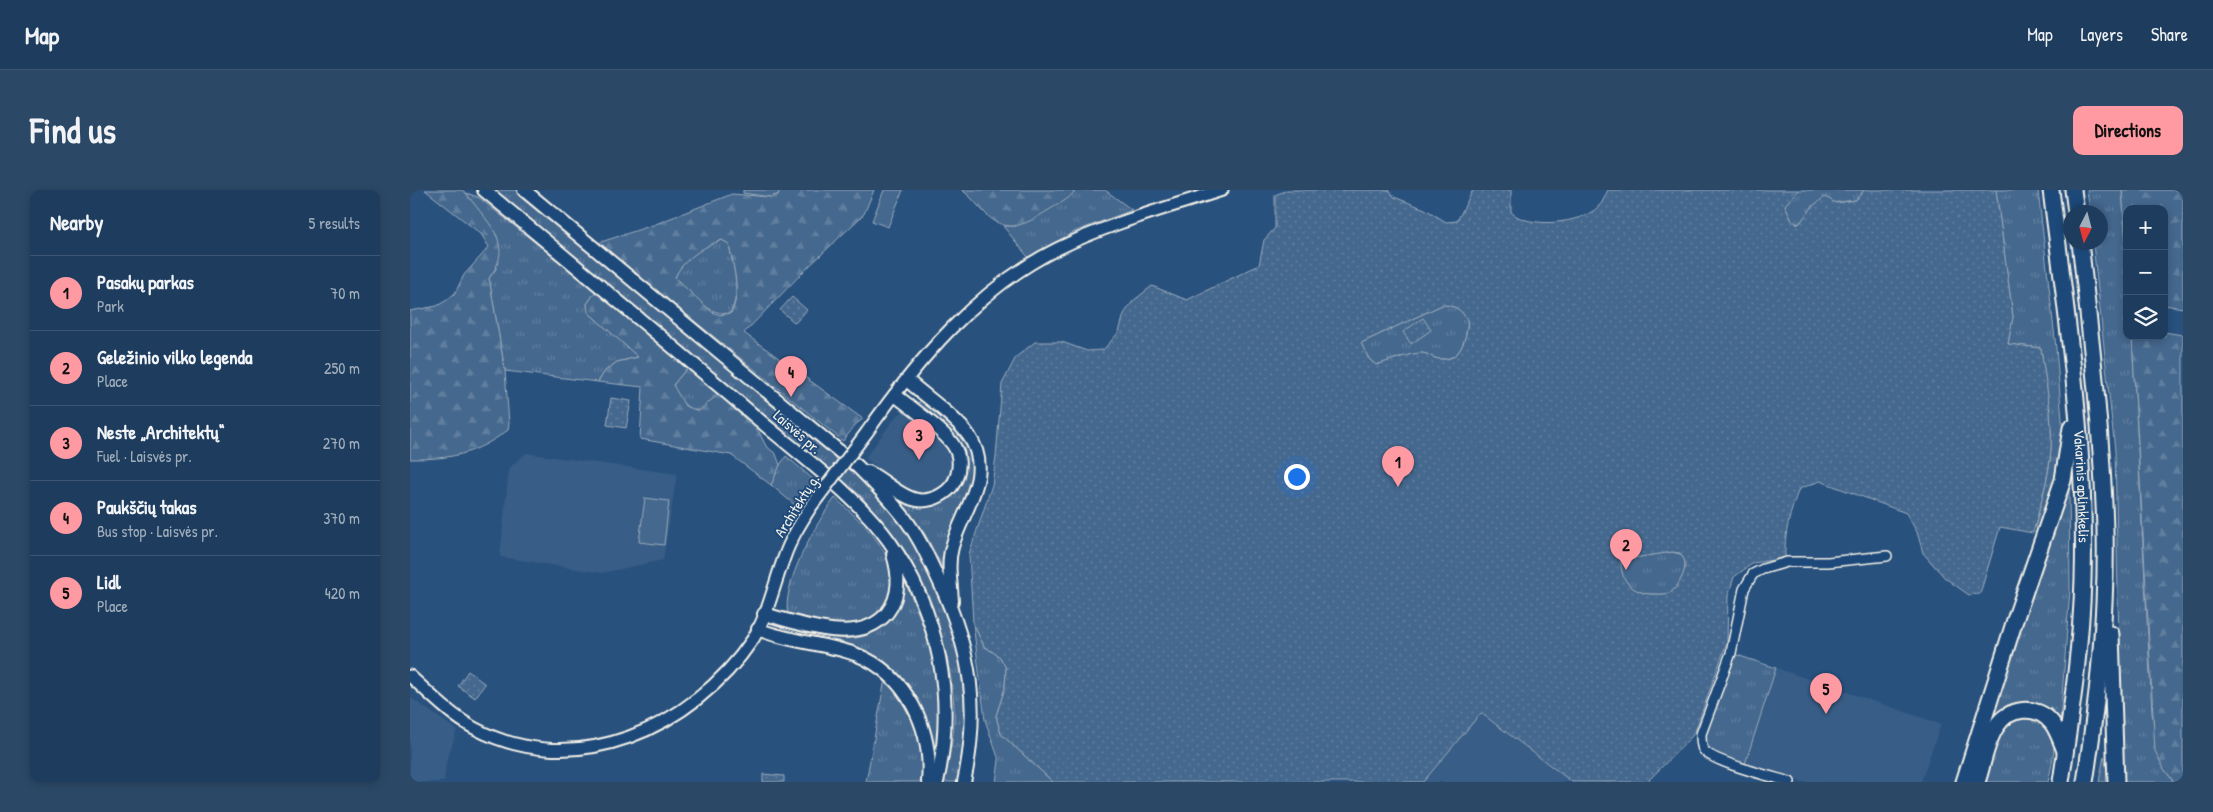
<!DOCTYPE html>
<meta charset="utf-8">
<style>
body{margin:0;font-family:"Patrick Hand",sans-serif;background:#2b4867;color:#f1f3f6}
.controls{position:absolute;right:15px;top:15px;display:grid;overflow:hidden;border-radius:10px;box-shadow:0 2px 8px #0003}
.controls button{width:45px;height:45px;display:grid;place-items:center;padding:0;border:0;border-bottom:1px solid #3c5673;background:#1e3d5e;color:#f1f3f6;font:25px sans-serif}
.compass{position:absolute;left:1653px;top:15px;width:45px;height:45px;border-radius:50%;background:#1e3d5e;box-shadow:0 2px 8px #0003;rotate:186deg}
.you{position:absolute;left:886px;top:286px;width:18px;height:18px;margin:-12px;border:4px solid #fff;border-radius:50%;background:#1a73e8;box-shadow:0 0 0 8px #1a73e833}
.badge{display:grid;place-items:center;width:32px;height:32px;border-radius:50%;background:#ff9aa2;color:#111;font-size:16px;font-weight:700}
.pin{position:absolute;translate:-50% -41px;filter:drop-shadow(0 1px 2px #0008)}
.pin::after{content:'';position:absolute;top:26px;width:18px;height:15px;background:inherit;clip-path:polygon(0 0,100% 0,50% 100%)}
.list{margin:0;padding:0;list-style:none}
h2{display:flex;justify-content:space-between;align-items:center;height:65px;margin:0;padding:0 20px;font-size:21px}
h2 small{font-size:16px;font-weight:400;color:#a1aebc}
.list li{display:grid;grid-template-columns:32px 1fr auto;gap:15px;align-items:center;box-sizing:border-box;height:75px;padding:0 20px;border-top:1px solid #3c5673}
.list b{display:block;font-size:19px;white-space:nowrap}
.list p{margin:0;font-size:16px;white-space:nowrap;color:#a1aebc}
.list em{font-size:16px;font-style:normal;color:#a1aebc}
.icon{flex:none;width:28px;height:28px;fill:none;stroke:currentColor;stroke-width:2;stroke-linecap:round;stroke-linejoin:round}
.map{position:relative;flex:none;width:1773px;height:592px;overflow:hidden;border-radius:10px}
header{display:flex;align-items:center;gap:30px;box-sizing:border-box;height:70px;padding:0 25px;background:#1e3d5e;border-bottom:1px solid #3c5673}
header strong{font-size:24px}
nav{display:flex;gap:28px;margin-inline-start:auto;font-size:18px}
.intro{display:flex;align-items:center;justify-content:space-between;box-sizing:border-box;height:120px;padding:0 30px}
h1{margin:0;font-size:35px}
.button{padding:12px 22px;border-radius:10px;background:#ff9aa2;color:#111;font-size:18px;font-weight:700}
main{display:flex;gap:30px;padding:0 30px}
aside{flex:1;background:#1e3d5e;border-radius:10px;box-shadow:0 2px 8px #0003}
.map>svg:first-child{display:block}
.built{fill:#375d86}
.grass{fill:url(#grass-tufts);stroke:#9cacbb}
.forest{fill:url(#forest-firs);stroke:#9cacbb;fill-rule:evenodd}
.park{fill:url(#park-dots);stroke:#9cacbb;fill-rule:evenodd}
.garden{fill:#45688e;stroke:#9cacbb}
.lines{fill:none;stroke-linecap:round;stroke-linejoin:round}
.street-casing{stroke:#f4f1e8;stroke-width:12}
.secondary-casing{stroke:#f4f1e8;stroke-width:15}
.primary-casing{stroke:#f4f1e8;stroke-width:16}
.highway-casing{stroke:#f4f1e8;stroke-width:19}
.street{stroke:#1f4a7a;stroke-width:9}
.secondary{stroke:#1f4a7a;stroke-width:11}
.primary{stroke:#1f4a7a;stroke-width:12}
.highway{stroke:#1f4a7a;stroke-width:15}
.secondary-bridge-casing{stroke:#f4f1e8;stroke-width:15;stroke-linecap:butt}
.secondary-bridge{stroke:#1f4a7a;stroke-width:11}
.labels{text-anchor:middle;stroke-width:4;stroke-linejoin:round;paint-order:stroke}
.street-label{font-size:15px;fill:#f4f1e8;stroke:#1f4a7a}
</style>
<header>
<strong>Map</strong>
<nav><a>Map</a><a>Layers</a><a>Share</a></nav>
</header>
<div class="intro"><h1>Find us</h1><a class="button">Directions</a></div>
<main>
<aside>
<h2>Nearby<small>5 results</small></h2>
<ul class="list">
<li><span class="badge">1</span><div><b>Pasakų parkas</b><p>Park</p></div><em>70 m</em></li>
<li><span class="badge">2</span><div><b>Geležinio vilko legenda</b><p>Place</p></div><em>250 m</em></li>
<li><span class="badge">3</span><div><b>Neste „Architektų“</b><p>Fuel · Laisvės pr.</p></div><em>270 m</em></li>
<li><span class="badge">4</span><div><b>Paukščių takas</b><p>Bus stop · Laisvės pr.</p></div><em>370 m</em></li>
<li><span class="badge">5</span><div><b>Lidl</b><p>Place</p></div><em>420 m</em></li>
</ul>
</aside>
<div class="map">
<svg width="1773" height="592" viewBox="0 0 1773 592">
<defs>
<pattern id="grass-tufts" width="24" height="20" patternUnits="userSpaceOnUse" patternTransform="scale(1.25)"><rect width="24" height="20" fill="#45688e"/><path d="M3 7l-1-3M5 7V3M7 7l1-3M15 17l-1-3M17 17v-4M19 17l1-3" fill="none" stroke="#607e9e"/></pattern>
<pattern id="forest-firs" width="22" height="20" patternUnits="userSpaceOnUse" patternTransform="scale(1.25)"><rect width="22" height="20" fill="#45688e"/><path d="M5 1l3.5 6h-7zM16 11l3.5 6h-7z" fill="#607e9e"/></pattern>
<pattern id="park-dots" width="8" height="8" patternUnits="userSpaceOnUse" patternTransform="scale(1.25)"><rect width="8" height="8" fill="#45688e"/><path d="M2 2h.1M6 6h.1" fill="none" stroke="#607e9e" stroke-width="1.8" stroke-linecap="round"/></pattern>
</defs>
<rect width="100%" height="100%" fill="#28517e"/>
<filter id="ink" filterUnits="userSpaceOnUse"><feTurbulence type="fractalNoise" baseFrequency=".02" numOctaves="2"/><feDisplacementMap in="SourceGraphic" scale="10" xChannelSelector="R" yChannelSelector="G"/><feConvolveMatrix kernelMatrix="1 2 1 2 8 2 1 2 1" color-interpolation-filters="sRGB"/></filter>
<g filter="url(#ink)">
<g class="built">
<path d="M 491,223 L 501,223 L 539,257 L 544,274 L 539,292 L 527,303 L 506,305 L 492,297 L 455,268 L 487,225 Z"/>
<path d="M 116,263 L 267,284 L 253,370 L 192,383 L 90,367 L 99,278 Z"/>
<path d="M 1366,478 L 1531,534 L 1511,592 L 1392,592 L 1335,574 Z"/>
<path d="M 0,507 L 47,540 L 36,574 L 34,592 L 0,592 Z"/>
<path d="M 1071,523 L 1162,592 L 1013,592 Z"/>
</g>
<g class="grass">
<path d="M 84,0 L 106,0 L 460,295 L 480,317 L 505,353 L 543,438 L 555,493 L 557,544 L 549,592 L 534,592 C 538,573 542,555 544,536 C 547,485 525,416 501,371 C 488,347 468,326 450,305 Z"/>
<path d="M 333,0 L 370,0 L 368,5 L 360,7 L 333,3 Z"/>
<path d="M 665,0 L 695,0 L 722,20 L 666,41 L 618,67 L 593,36 L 606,36 L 663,3 Z"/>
<path d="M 1388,0 L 1454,0 L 1446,10 L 1404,15 L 1389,34 L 1382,31 L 1375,15 Z"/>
<path d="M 1586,0 L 1628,0 L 1646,158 L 1654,254 L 1653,269 L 1631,338 L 1625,337 C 1631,311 1640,284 1641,258 C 1643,225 1635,191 1631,158 L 1598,154 L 1603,127 Z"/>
<path d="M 1677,0 L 1712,0 L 1717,65 L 1717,146 L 1722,146 L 1742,523 L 1754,579 L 1764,592 L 1712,592 L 1705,261 L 1683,53 L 1690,52 L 1690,22 L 1680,22 Z"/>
<path d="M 56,3 L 68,7 L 186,101 L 177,114 L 178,122 L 228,167 L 207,172 L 195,181 L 188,192 L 95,181 L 79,88 L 86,79 L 87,46 Z"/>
<path d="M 312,50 L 319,54 C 323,76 332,103 320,123 C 298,127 281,102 265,88 C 270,71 295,55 312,50 Z"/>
<path d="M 1032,115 C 1046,115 1051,120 1058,131 C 1056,147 1052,171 1030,169 C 1024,169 1018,163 1011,163 C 997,164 980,171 966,175 L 959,169 L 951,153 Z"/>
<path d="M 277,178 L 308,204 L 290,221 C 277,220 265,208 263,195 Z"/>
<path d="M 511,210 C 541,235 563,244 563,287 L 532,376 L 515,344 L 491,312 C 498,313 505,317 513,317 C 537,316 551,299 552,277 C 553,266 553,256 546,247 C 535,235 520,225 507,214 Z"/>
<path d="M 376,266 L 404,290 L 386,316 L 361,295 L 370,275 Z"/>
<path d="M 1657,292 L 1659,292 L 1660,399 L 1650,533 L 1642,524 L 1580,530 Z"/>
<path d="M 425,308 C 453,333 498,371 476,413 C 472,421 462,430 454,433 C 430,440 402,430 378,426 C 371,394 406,333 425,308 Z"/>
<path d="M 1262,362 L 1270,364 C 1273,367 1275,370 1275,374 C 1276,382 1267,400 1259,403 C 1253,405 1246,404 1239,404 C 1220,401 1210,389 1210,370 Z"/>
<path d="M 495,392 C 514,434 529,475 530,522 C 530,537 527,553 526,568 C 519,531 505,496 474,473 C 451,456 400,448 372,441 L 373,436 C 395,440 422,451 445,448 C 474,445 491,419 495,392 Z"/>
<path d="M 563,433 L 574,456 L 590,467 L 596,478 L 595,498 L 586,526 L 591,544 L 643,592 L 586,592 L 589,570 L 575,530 Z"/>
<path d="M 1324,464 L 1366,478 L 1335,574 L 1299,561 L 1294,553 L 1296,539 Z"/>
<path d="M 475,489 L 492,506 L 508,536 L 514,592 L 456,592 Z"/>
<path d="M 1622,527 C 1652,542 1644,564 1638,592 L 1573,592 L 1589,542 C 1598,530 1608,528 1622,527 Z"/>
<path d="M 1694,566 L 1699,592 L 1689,592 Z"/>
</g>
<g class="forest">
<path d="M 15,0 L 52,0 L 56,3 C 77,33 106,53 79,88 L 95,181 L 99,233 L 98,240 C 64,265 41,269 0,269 L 0,121 L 27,116 L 37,110 L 45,103 L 54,85 L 79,57 L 71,44 Z"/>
<path d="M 370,0 L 464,0 L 454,24 L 393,82 L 334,143 L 453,229 L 446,234 L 433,251 L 188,53 L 243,35 L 322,4 L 360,7 L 368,5 ZM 312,50 L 319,54 C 323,76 332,103 321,123 L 310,125 L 302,122 L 265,88 C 270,72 295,55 312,50 Z"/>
<path d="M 552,0 L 665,0 C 660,10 646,15 637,21 C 616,34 598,45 577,25 C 568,17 562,7 552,0 Z"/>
<path d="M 1712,0 L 1773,0 L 1773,118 L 1754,115 L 1754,19 L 1717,19 L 1717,65 Z"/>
<path d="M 186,101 L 277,178 L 263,195 L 275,216 L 289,221 L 308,204 L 349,242 L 356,256 L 366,264 L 370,275 L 361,295 L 321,265 L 230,249 L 233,197 L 188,192 L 195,181 L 207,172 L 228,167 L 178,122 L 177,114 Z"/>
<path d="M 1754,142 L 1773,145 L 1773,592 L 1764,592 L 1754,579 L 1745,561 L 1722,146 L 1754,146 Z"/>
</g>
<g class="park">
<path d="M 877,0 L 979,0 L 984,7 L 1015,19 L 1036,32 L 1047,31 L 1063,0 L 1101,0 L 1101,22 C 1118,39 1171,34 1188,17 C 1193,13 1195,5 1198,0 L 1388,0 L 1375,15 L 1382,31 L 1389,34 L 1404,15 L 1415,7 L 1426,13 L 1446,10 L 1454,0 L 1586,0 L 1603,127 L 1598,154 L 1631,158 C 1635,190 1643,226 1641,259 C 1639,287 1630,315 1623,343 L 1590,337 L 1570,404 L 1559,405 L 1535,388 L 1513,363 L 1507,342 L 1496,323 L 1410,291 L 1389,299 C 1380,322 1374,344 1375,368 L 1343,373 L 1324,387 L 1318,406 L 1317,452 L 1284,544 L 1237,592 L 1162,592 L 1071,523 L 1013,592 L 643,592 L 591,544 L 586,526 L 595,498 L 596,478 L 590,467 L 574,456 L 563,433 L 559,364 L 582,295 L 586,266 L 592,194 L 606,167 L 625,152 L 652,152 L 677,161 L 693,160 L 709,142 L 714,124 L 723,111 L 742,96 L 777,110 L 849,75 L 854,50 L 865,38 L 865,5 ZM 1032,115 C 1046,115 1051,120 1058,131 C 1056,147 1052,172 1030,169 C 1023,169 1018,163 1011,163 C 997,164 980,171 966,175 L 959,169 L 951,153 ZM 1262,362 L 1270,363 C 1272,367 1275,369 1275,373 C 1276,382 1267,400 1259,403 C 1253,405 1246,404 1239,404 C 1220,401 1210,389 1211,370 Z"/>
<path d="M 382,107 L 397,120 L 385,133 L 370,120 Z"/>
<path d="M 1013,128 L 1021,140 L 1001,154 L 993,142 Z"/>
<path d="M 201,208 L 221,211 L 216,238 L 197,235 Z"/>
<path d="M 58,481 L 75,494 L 65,508 L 48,496 Z"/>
<path d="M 353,584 L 374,586 L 374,592 L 353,592 Z"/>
</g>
<g class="garden">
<path d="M 474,0 L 493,0 L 478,37 L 462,31 Z"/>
<path d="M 235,308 L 259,311 L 254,355 L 229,352 Z"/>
</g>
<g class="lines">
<g class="street-casing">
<path id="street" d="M 1380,592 C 1364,587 1300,572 1293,559 C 1291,555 1291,549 1291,544 L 1321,463 L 1334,399 L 1343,384 L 1353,379 L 1377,372 L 1418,372 L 1477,366"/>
</g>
<g class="secondary-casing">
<g id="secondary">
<path d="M 457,242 C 507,171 568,98 647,59 C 700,33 757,18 812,0"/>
<path d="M 0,486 C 20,504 40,525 64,538 C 165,592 283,538 343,449 C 358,425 364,394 374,368 C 380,350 390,334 400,318"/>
</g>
</g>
<g class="primary-casing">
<g id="primary">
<path d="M 74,0 C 166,76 258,152 348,229 C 390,265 447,306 479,351 C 529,421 546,509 527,592"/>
<path d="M 114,0 L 447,276 C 464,293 481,310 496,330 C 510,349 520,371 530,393 C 561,461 570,518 554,592"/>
<path d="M 497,190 C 515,206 546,227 559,246 C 585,285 552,320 542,357 C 537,374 541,393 542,411"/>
<path d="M 458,282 C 473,289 487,304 503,309 C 515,313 529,308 538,300 C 549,290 552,271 545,258 C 537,242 500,217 485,205"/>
<path d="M 354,424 C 390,433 449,457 477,423 C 491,405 489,384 483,364"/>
<path d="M 348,439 C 378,452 414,453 445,464 C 497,484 523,539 518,592"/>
</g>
</g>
<g class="highway-casing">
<g id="highway">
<path id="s1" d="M 1641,0 C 1657,129 1677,259 1673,389 C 1671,459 1661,523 1651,592"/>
<path d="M 1663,0 L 1666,22"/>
<path d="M 1670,52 C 1681,148 1692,243 1695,339 C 1697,424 1688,509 1675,592"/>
<path d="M 1701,444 L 1706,592"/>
<path d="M 1554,592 L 1604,433 L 1653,290 L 1661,238"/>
<path d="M 1567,592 C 1573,575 1576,552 1586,537 C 1598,517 1627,514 1642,533 C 1648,541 1651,551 1655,561"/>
</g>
</g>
<use href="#street" class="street"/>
<use href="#secondary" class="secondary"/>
<use href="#primary" class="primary"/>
<use href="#highway" class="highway"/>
<g class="secondary-bridge-casing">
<path id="secondary-bridge" d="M 400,318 L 457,242"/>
</g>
<use href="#secondary-bridge" class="secondary-bridge"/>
</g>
</g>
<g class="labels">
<g class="street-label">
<text transform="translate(387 242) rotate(41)" y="5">Laisvės pr.</text>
<text dy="5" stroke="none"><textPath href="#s1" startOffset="298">Vakarinis aplinkkelis</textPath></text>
<text transform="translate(387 316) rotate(-58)" y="5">Architektų g.</text>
</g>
</g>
</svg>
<div class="controls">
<button>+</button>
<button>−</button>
<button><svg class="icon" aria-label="layers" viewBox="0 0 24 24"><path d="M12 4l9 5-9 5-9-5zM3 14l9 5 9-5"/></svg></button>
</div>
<svg class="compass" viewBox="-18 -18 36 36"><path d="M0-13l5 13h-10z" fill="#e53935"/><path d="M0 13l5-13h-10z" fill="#a1aebc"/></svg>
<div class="you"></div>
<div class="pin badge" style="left:988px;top:297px">1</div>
<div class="pin badge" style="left:1216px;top:380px">2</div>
<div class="pin badge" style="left:509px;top:270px">3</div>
<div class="pin badge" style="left:381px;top:207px">4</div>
<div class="pin badge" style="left:1416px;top:524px">5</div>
</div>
</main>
